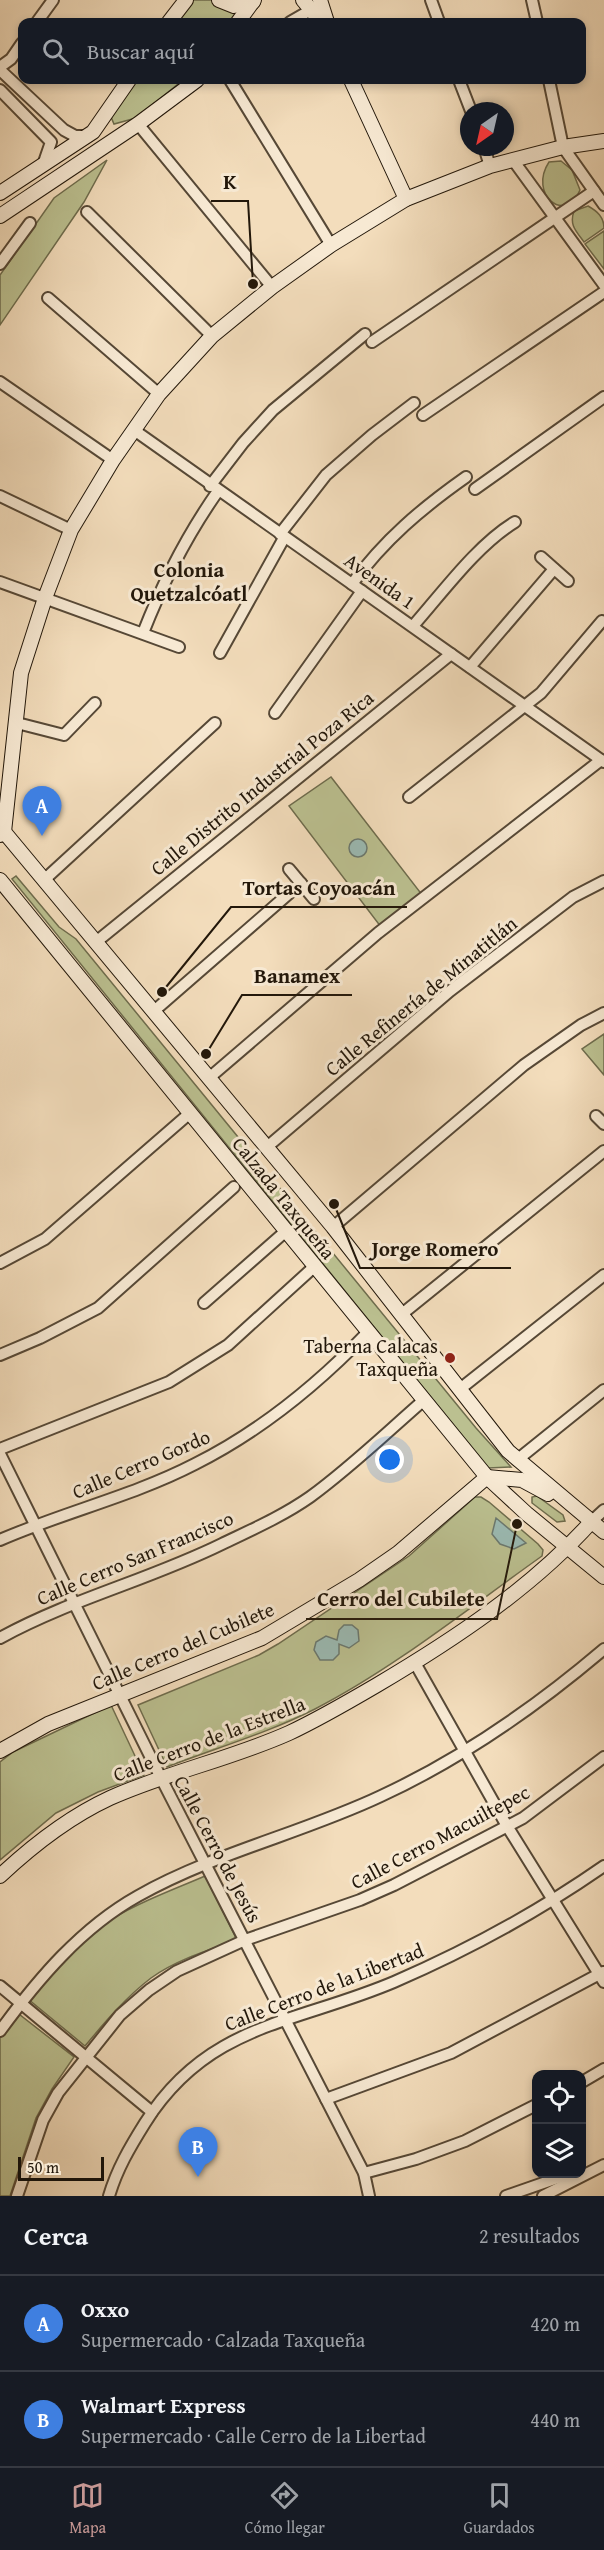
<!DOCTYPE html>
<html lang="es">
<meta charset="utf-8">
<style>
body{margin:0;font-family:"Gentium Book Plus",serif;background:#20242c;color:#f1f3f6}
.controls{position:absolute;right:18px;bottom:18px;display:grid;overflow:hidden;border-radius:12px;box-shadow:0 3px 9px #0003}
.controls button{width:54px;height:54px;display:grid;place-items:center;padding:0;border:0;border-bottom:2px solid #363941;background:#171b24;color:#f1f3f6;font:30px sans-serif}
.compass{position:absolute;left:460px;top:102px;width:54px;height:54px;border-radius:50%;background:#171b24;box-shadow:0 3px 9px #0003;rotate:214deg}
.scale{position:absolute;left:18px;bottom:15px;width:86px;box-sizing:border-box;padding-left:6px;border:3px solid #22170a;border-top:0;font-size:16px;line-height:21px;white-space:nowrap;color:#22170a;-webkit-text-stroke:4px #f7e9d3;paint-order:stroke}
.you{position:absolute;left:390px;top:1460px;width:21px;height:21px;margin:-15px;border:4px solid #fff;border-radius:50%;background:#1a73e8;box-shadow:0 0 0 9px #1a73e833}
.badge{display:grid;place-items:center;width:39px;height:39px;border-radius:50%;background:#c59692;color:#fff;font-size:20px;font-weight:700}
.pin{position:absolute;translate:-50% -50px;filter:drop-shadow(0 2px 3px #0008)}
.pin::after{content:'';position:absolute;top:32px;width:21px;height:18px;background:inherit;clip-path:polygon(0 0,100% 0,50% 100%)}
.list{margin:0;padding:0;list-style:none}
h2{display:flex;justify-content:space-between;align-items:center;height:78px;margin:0;padding:0 24px;font-size:26px}
h2 small{font-size:20px;font-weight:400;color:#9ea1a6}
.list li{display:grid;grid-template-columns:39px 1fr auto;gap:18px;align-items:center;box-sizing:border-box;height:96px;padding:0 24px;border-top:2px solid #363941}
.list b{display:block;font-size:22px;white-space:nowrap}
.list p{margin:0;font-size:20px;white-space:nowrap;color:#9ea1a6}
.list em{font-size:20px;font-style:normal;color:#9ea1a6}
.icon{flex:none;width:33px;height:33px;fill:none;stroke:currentColor;stroke-width:2;stroke-linecap:round;stroke-linejoin:round}
.map{position:relative;flex:none;width:604px;height:2196px;overflow:hidden}
.search{position:absolute;background:#171b24;box-shadow:0 3px 9px #0003;left:18px;right:18px;top:18px;height:66px;display:flex;align-items:center;gap:15px;box-sizing:border-box;padding:0 21px;border-radius:12px;color:#9ea1a6;font-size:22px}
.sheet{height:270px;background:#171b24}
nav{display:flex;justify-content:space-around;align-items:center;box-sizing:border-box;height:84px;border-top:2px solid #363941;background:#171b24;font-size:16px;color:#9ea1a6}
nav a{display:grid;justify-items:center;gap:3px}
nav .on{color:#c59692}
.map>svg:first-child{display:block}
.green{fill:#bbc090;stroke:#6e6c4d;stroke-width:1.5}
.water{fill:#9bbbb4;stroke:#6b7970;stroke-width:1.5}
.lines{fill:none;stroke-linecap:round;stroke-linejoin:round}
.street-casing{stroke:#564836;stroke-width:14}
.secondary-casing{stroke:#22170a;stroke-width:16}
.street{stroke:#f7e9d3;stroke-width:10}
.secondary{stroke:#f7e9d3;stroke-width:14}
.poi-dot{fill:#8f2418;stroke:#f7e9d3;stroke-width:2}
.labels{text-anchor:middle;stroke-width:6;stroke-linejoin:round;paint-order:stroke}
.street-label{font-size:20px;fill:#22170a;stroke:#f7e9d3}
.poi-label{font-size:20px;fill:#22170a;stroke:#f7e9d3;text-anchor:end}
.neighbourhood-label{font-size:21px;font-weight:bold;fill:#22170a;stroke:#f7e9d3}
.leader{fill:none;stroke:#22170a;stroke-width:2}
.callout-dot{fill:#22170a;stroke:#f7e9d3;stroke-width:2}
.callout-label{font-size:21px;text-anchor:middle;font-weight:bold;fill:#22170a;stroke:#f7e9d3;stroke-width:6;stroke-linejoin:round;paint-order:stroke}
</style>
<div class="map">
<svg width="604" height="2196" viewBox="0 0 604 2196">
<rect width="100%" height="100%" fill="#f3ddbc"/>
<filter id="stains"><feTurbulence type="fractalNoise" baseFrequency=".00333" numOctaves="4"/><feColorMatrix values="0 0 0 0 .2 0 0 0 0 .09 0 0 0 0 .02 0 0 0 .5 -.17"/></filter>
<radialGradient id="worn" r=".72"><stop offset=".6" stop-color="#630" stop-opacity="0"/><stop offset="1" stop-color="#630" stop-opacity=".3"/></radialGradient>
<g class="green">
<path d="M 190,0 L 244,0 L 234,22 L 173,22 Z"/>
<path d="M 135,80 L 183,80 L 136,118 L 114,124 L 111,117 Z"/>
<path d="M 107,160 L 84,202 L 0,325 L 0,275 L 54,198 Z"/>
<path d="M 561,161 L 572,170 L 580,190 C 565,225 528,194 549,162 Z"/>
<path d="M 588,206 C 597,211 604,217 604,228 L 584,242 C 576,231 569,225 574,211 Z"/>
<path d="M 604,231 L 604,269 L 585,244 Z"/>
<path d="M 331,777 L 423,896 L 381,927 L 289,806 Z"/>
<path d="M 16,876 L 59,927 L 76,939 L 476,1428 L 511,1467 L 488,1468 L 12,879 Z"/>
<path d="M 604,1034 L 604,1075 L 582,1049 Z"/>
<path d="M 537,1496 L 563,1515 L 565,1521 L 557,1522 L 532,1503 L 532,1497 Z"/>
<path d="M 475,1497 L 481,1497 L 489,1502 L 538,1544 L 543,1550 L 542,1556 C 470,1607 393,1669 315,1709 C 268,1733 216,1748 167,1767 L 138,1705 L 259,1655 L 278,1644 L 409,1556 Z"/>
<path d="M 111,1705 L 144,1775 L 98,1792 L 56,1813 L 0,1860 L 0,1762 L 13,1752 Z"/>
<path d="M 205,1876 L 237,1940 C 208,1950 176,1960 151,1978 C 126,1997 105,2022 85,2046 L 28,1999 C 51,1974 73,1947 100,1927 C 128,1906 173,1890 205,1876 Z"/>
<path d="M 15,2011 L 74,2057 L 52,2089 L 36,2118 L 10,2196 L 0,2196 L 0,2030 Z"/>
</g>
<g class="water">
<circle cx="358" cy="848" r="9"/>
<path d="M 496,1518 L 526,1543 L 514,1549 L 500,1544 L 492,1534 Z"/>
<path d="M 344,1625 L 352,1625 L 358,1630 L 359,1641 L 349,1648 L 339,1644 L 339,1654 L 333,1660 L 320,1660 L 314,1650 L 316,1642 L 326,1636 L 337,1640 L 339,1630 Z"/>
</g>
<g class="lines">
<g class="street-casing">
<g id="street">
<path d="M 431,0 L 439,22"/>
<path d="M 532,0 L 537,22"/>
<path d="M 37,22 L 53,0"/>
<path d="M 290,22 L 316,7"/>
<path d="M 0,67 L 11,59 L 22,43"/>
<path d="M 0,70 L 64,130 L 75,136 L 88,136"/>
<path d="M 230,80 L 331,245"/>
<path d="M 459,80 L 471,111"/>
<path d="M 549,80 L 563,147 L 604,205"/>
<path d="M 0,90 L 51,142 L 43,165"/>
<path d="M 138,124 L 272,287"/>
<path d="M 484,147 L 490,166"/>
<path d="M 513,160 L 604,285"/>
<path d="M 87,212 L 212,336"/>
<path d="M 0,264 L 30,223"/>
<path d="M 48,298 L 159,394"/>
<path d="M 372,342 L 594,191"/>
<path d="M 0,382 L 113,460"/>
<path d="M 423,415 L 604,292"/>
<path d="M 134,430 L 604,762"/>
<path d="M 210,486 L 243,443 L 273,410 L 365,334"/>
<path d="M 475,489 L 604,397"/>
<path d="M 0,496 L 71,530"/>
<path d="M 280,534 L 326,475 L 372,435 L 414,403"/>
<path d="M 541,557 L 568,581"/>
<path d="M 0,582 L 179,647"/>
<path d="M 352,584 C 384,540 422,508 466,477"/>
<path d="M 413,626 C 443,592 477,545 515,522"/>
<path d="M 143,633 C 163,582 187,535 218,491"/>
<path d="M 220,653 L 284,538"/>
<path d="M 470,667 L 554,569"/>
<path d="M 275,713 L 362,591"/>
<path d="M 17,723 L 64,735 L 95,703"/>
<path d="M 409,797 L 541,693 L 602,621"/>
<path d="M 289,869 L 314,899"/>
<path d="M 44,880 L 215,723"/>
<path d="M 96,942 L 451,654"/>
<path d="M 154,1011 L 301,883"/>
<path d="M 209,1078 L 378,933 L 601,760"/>
<path d="M 596,1116 L 604,1124"/>
<path d="M 267,1147 L 450,991 L 573,897 L 604,881"/>
<path d="M 333,1227 L 524,1065 L 581,1025 L 604,1013"/>
<path d="M 0,1263 L 45,1239 L 190,1113"/>
<path d="M 204,1303 L 286,1231"/>
<path d="M 402,1314 L 604,1151"/>
<path d="M 0,1355 L 40,1338 L 98,1308 L 234,1187"/>
<path d="M 460,1389 L 604,1275"/>
<path d="M 0,1449 L 169,1382 L 228,1345 L 315,1266"/>
<path d="M 0,1454 L 161,1778 L 364,2173 L 369,2196"/>
<path d="M 517,1460 L 604,1390"/>
<path d="M 592,1521 L 604,1510"/>
<path d="M 0,1540 C 64,1512 133,1496 195,1464 C 261,1431 317,1385 368,1332"/>
<path d="M 0,1638 C 71,1599 149,1580 222,1544 C 251,1530 283,1516 310,1497 C 350,1468 386,1433 424,1400"/>
<path d="M 415,1663 L 507,1826 L 604,1982"/>
<path d="M 0,1986 L 152,2112"/>
<path d="M 0,2031 C 38,1979 81,1928 138,1896 C 214,1853 303,1833 381,1796 C 461,1759 537,1706 604,1649"/>
<path d="M 582,2082 L 604,2069"/>
<path d="M 326,2099 L 451,2053 L 603,1972"/>
<path d="M 364,2173 L 416,2159 L 465,2141 L 536,2105"/>
<path d="M 17,2196 L 43,2120 L 58,2093 L 120,2015 L 149,1990 L 177,1971 L 245,1940 L 360,1900 L 394,1885 L 523,1818 L 604,1757"/>
<path d="M 109,2196 C 117,2169 130,2147 145,2123 C 208,2023 295,2024 394,1982 C 468,1950 538,1912 604,1866"/>
<path d="M 506,2196 L 569,2174"/>
<path d="M 543,2196 L 604,2165"/>
</g>
</g>
<g class="secondary-casing">
<g id="secondary">
<path d="M 219,0 L 234,6 L 253,2"/>
<path d="M 303,0 L 321,22"/>
<path d="M 320,0 L 327,22"/>
<path d="M 169,22 L 186,0"/>
<path d="M 238,22 L 254,0"/>
<path d="M 351,80 L 406,199"/>
<path d="M 0,193 L 93,132 L 129,80"/>
<path d="M 0,216 L 138,124 L 197,80"/>
<path d="M 0,827 L 333,1227 L 508,1451 L 604,1532"/>
<path d="M 0,835 L 4,832 L 21,673 L 45,598 L 71,530 L 113,460 L 159,394 L 212,336 L 272,287 L 331,245 L 406,199 L 490,166 L 563,147 L 604,141"/>
<path d="M 0,880 L 487,1477 L 527,1514 L 604,1577"/>
<path d="M 487,1477 L 522,1480 L 548,1494"/>
<path d="M 0,1751 L 48,1724 L 262,1638 L 359,1580 L 398,1553 L 487,1477"/>
<path d="M 0,1876 C 33,1845 69,1817 110,1798 C 168,1772 231,1759 289,1733 C 319,1719 348,1702 377,1685 C 453,1640 532,1588 592,1521"/>
</g>
</g>
<use href="#street" class="street"/>
<use href="#secondary" class="secondary"/>
</g>
<circle class="poi-dot" cx="450" cy="1358" r="6"/>
<g class="labels">
<g class="street-label">
<text transform="translate(380 581) rotate(35)" y="7">Avenida 1</text>
<text transform="translate(262 783) rotate(-39)" y="7">Calle Distrito Industrial Poza Rica</text>
<text transform="translate(421 996) rotate(-39)" y="7">Calle Refinería de Minatitlán</text>
<text transform="translate(284 1198) rotate(51)" y="7">Calzada Taxqueña</text>
<text transform="translate(141 1464) rotate(-23)" y="7">Calle Cerro Gordo</text>
<text transform="translate(135 1558) rotate(-23)" y="7">Calle Cerro San Francisco</text>
<text transform="translate(183 1646) rotate(-23)" y="7">Calle Cerro del Cubilete</text>
<text transform="translate(209 1739) rotate(-21)" y="7">Calle Cerro de la Estrella</text>
<text transform="translate(440 1837) rotate(-28)" y="7">Calle Cerro Macuiltepec</text>
<text transform="translate(218 1849) rotate(62)" y="7">Calle Cerro de Jesús</text>
<text transform="translate(324 1987) rotate(-21)" y="7">Calle Cerro de la Libertad</text>
</g>
<g class="poi-label">
<text x="438" y="1353">Taberna Calacas<tspan x="438" dy="23">Taxqueña</tspan></text>
</g>
<g class="neighbourhood-label">
<text x="189" y="577">Colonia<tspan x="189" dy="24">Quetzalcóatl</tspan></text>
</g>
</g>
<path class="leader" d="M253 284L248 201H211M162 992L231 907H407M206 1054L242 995H352M334 1204L360 1268H511M517 1524L497 1619H306"/>
<g class="callout-dot">
<circle cx="253" cy="284" r="6"/>
<circle cx="162" cy="992" r="6"/>
<circle cx="206" cy="1054" r="6"/>
<circle cx="334" cy="1204" r="6"/>
<circle cx="517" cy="1524" r="6"/>
</g>
<g class="callout-label">
<text x="230" y="189">K</text>
<text x="319" y="895">Tortas Coyoacán</text>
<text x="297" y="983">Banamex</text>
<text x="435" y="1256">Jorge Romero</text>
<text x="401" y="1606">Cerro del Cubilete</text>
</g>
<rect width="100%" height="100%" filter="url(#stains)"/>
<rect width="100%" height="100%" fill="url(#worn)"/>
</svg>
<div class="controls">
<button><svg class="icon" aria-label="locate" viewBox="0 0 24 24"><circle cx="12" cy="12" r="6"/><path d="M12 2v4M12 18v4M2 12h4M18 12h4"/></svg></button>
<button><svg class="icon" aria-label="layers" viewBox="0 0 24 24"><path d="M12 4l9 5-9 5-9-5zM3 14l9 5 9-5"/></svg></button>
</div>
<svg class="compass" viewBox="-18 -18 36 36"><path d="M0-13l5 13h-10z" fill="#e53935"/><path d="M0 13l5-13h-10z" fill="#9ea1a6"/></svg>
<div class="scale">50 m</div>
<div class="you"></div>
<div class="pin badge" style="left:42px;top:836px;background:#3f7fe0">A</div>
<div class="pin badge" style="left:198px;top:2177px;background:#3f7fe0">B</div>
<div class="search"><svg class="icon" aria-label="search" viewBox="0 0 24 24"><circle cx="10" cy="10" r="6"/><path d="M15 15l6 6"/></svg>Buscar aquí</div>
</div>
<section class="sheet">
<h2>Cerca<small>2 resultados</small></h2>
<ul class="list">
<li><span class="badge" style="background:#3f7fe0">A</span><div><b>Oxxo</b><p>Supermercado · Calzada Taxqueña</p></div><em>420 m</em></li>
<li><span class="badge" style="background:#3f7fe0">B</span><div><b>Walmart Express</b><p>Supermercado · Calle Cerro de la Libertad</p></div><em>440 m</em></li>
</ul>
</section>
<nav>
<a class="on"><svg class="icon" aria-label="map" viewBox="0 0 24 24"><path d="M3 6l6-2 6 2 6-2v14l-6 2-6-2-6 2zM9 4v14M15 6v14"/></svg>Mapa</a>
<a><svg class="icon" aria-label="directions" viewBox="0 0 24 24"><path d="M12 3l9 9-9 9-9-9zM9 14v-3h6M13 9l2 2-2 2"/></svg>Cómo llegar</a>
<a><svg class="icon" aria-label="saved" viewBox="0 0 24 24"><path d="M7 4h10v16l-5-4-5 4z"/></svg>Guardados</a>
</nav>
